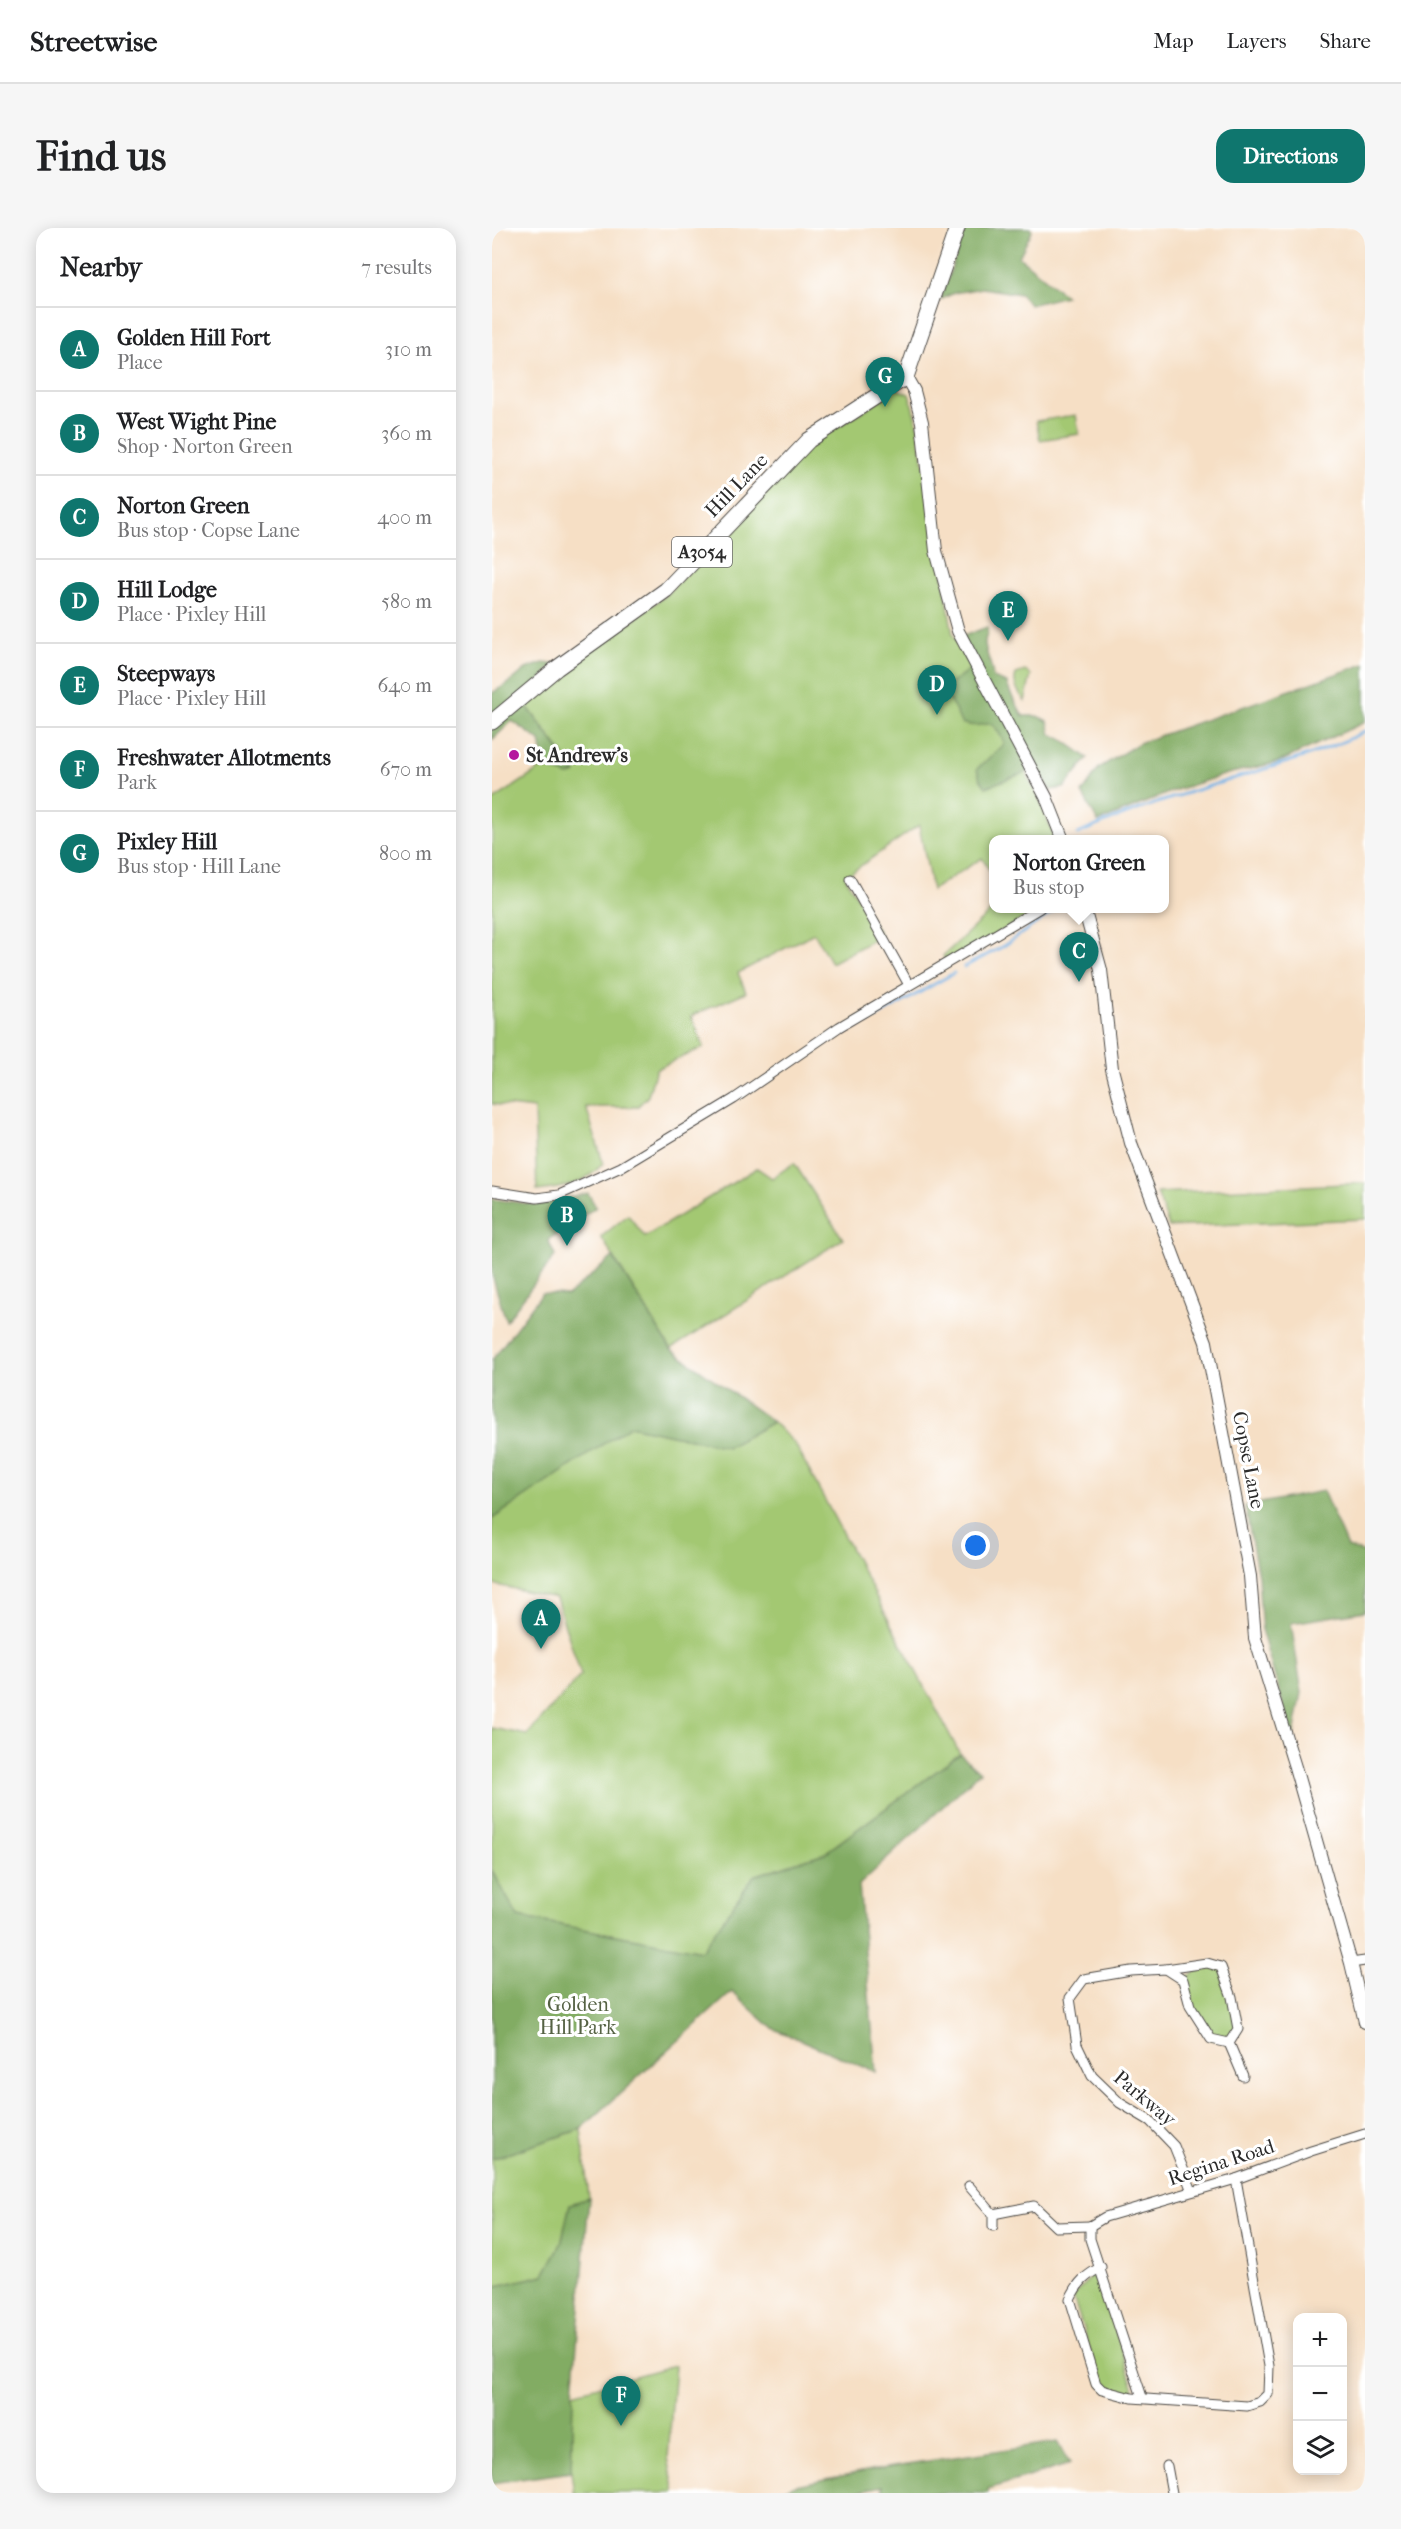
<!DOCTYPE html>
<meta charset="utf-8">
<style>
body{margin:0;font-family:"IM FELL French Canon",serif;background:#f6f6f6;color:#202124}
.controls{position:absolute;right:18px;bottom:18px;display:grid;overflow:hidden;border-radius:12px;box-shadow:0 3px 15px #0003}
.controls button{width:54px;height:54px;display:grid;place-items:center;padding:0;border:0;border-bottom:2px solid #e0e0e0;background:#fff;color:#202124;font:30px sans-serif}
.you{position:absolute;left:484px;top:1318px;width:21px;height:21px;margin:-15px;border:4px solid #fff;border-radius:50%;background:#1a73e8;box-shadow:0 0 0 9px #1a73e833}
.badge{display:grid;place-items:center;width:39px;height:39px;border-radius:50%;background:#0f766e;color:#fff;font-size:20px;font-weight:700}
.pin{position:absolute;translate:-50% -50px;filter:drop-shadow(0 2px 3px #0008)}
.pin::after{content:'';position:absolute;top:32px;width:21px;height:18px;background:inherit;clip-path:polygon(0 0,100% 0,50% 100%)}
.popup{position:absolute;left:497px;top:607px;width:180px;height:78px;box-sizing:border-box;display:grid;place-content:center;border-radius:12px;background:#fff;filter:drop-shadow(0 2px 4px #0005);font-size:20px;white-space:nowrap;color:#757577}
.popup b{font-size:22px;color:#202124}
.popup::after{content:'';position:absolute;left:50%;top:100%;margin-left:-12px;border:12px solid transparent;border-top-color:#fff}
.list{margin:0;padding:0;list-style:none}
h2{display:flex;justify-content:space-between;align-items:center;height:78px;margin:0;padding:0 24px;font-size:26px}
h2 small{font-size:20px;font-weight:400;color:#757577}
.list li{display:grid;grid-template-columns:39px 1fr auto;gap:18px;align-items:center;box-sizing:border-box;height:84px;padding:0 24px;border-top:2px solid #e0e0e0}
.list b{display:block;font-size:22px;white-space:nowrap}
.list p{margin:0;font-size:20px;white-space:nowrap;color:#757577}
.list em{font-size:20px;font-style:normal;color:#757577}
.icon{flex:none;width:33px;height:33px;fill:none;stroke:currentColor;stroke-width:2;stroke-linecap:round;stroke-linejoin:round}
.map{position:relative;flex:none;width:873px;height:2265px;overflow:hidden;border-radius:18px}
header{display:flex;align-items:center;gap:36px;box-sizing:border-box;height:84px;padding:0 30px;background:#fff;border-bottom:2px solid #e0e0e0}
header strong{font-size:28px}
nav{display:flex;gap:33px;margin-inline-start:auto;font-size:21px}
.intro{display:flex;align-items:center;justify-content:space-between;box-sizing:border-box;height:144px;padding:0 36px}
h1{margin:0;font-size:42px}
.button{padding:15px 27px;border-radius:18px;background:#0f766e;color:#fff;font-size:21px;font-weight:700}
main{display:flex;gap:36px;padding:0 36px}
aside{flex:1;background:#fff;border-radius:18px;box-shadow:0 3px 15px #0003}
.map>svg:first-child{display:block}
.green{fill:#a3c872;stroke:#677a4e;stroke-width:1.5}
.forest{fill:#82ac64;stroke:#566c48;stroke-width:1.5}
.lines{fill:none;stroke-linecap:round;stroke-linejoin:round}
.stream{stroke:#70afe3;stroke-width:3}
.minor-casing{stroke:#494642;stroke-width:11}
.tertiary-casing{stroke:#494642;stroke-width:14}
.primary-casing{stroke:#494642;stroke-width:17}
.minor{stroke:#fff;stroke-width:9}
.tertiary{stroke:#fff;stroke-width:12}
.primary{stroke:#fff;stroke-width:15}
.poi-dot{fill:#b5179e;stroke:#fff;stroke-width:2}
.labels{text-anchor:middle;stroke-width:6;stroke-linejoin:round;paint-order:stroke}
.shield{fill:#fff;stroke:#6b6b6b;stroke-width:1.5}
.shield-label{font-size:18px;font-weight:bold;fill:#2b2b2b}
.street-label{font-size:20px;fill:#2b2b2b;stroke:#fff}
.poi-label{font-size:20px;font-weight:bold;fill:#2b2b2b;stroke:#fff;text-anchor:start}
.park-label{font-size:20px;fill:#556244;stroke:#fff}
</style>
<header>
<strong>Streetwise</strong>
<nav><a>Map</a><a>Layers</a><a>Share</a></nav>
</header>
<div class="intro"><h1>Find us</h1><a class="button">Directions</a></div>
<main>
<aside>
<h2>Nearby<small>7 results</small></h2>
<ul class="list">
<li><span class="badge">A</span><div><b>Golden Hill Fort</b><p>Place</p></div><em>310 m</em></li>
<li><span class="badge">B</span><div><b>West Wight Pine</b><p>Shop · Norton Green</p></div><em>360 m</em></li>
<li><span class="badge">C</span><div><b>Norton Green</b><p>Bus stop · Copse Lane</p></div><em>400 m</em></li>
<li><span class="badge">D</span><div><b>Hill Lodge</b><p>Place · Pixley Hill</p></div><em>580 m</em></li>
<li><span class="badge">E</span><div><b>Steepways</b><p>Place · Pixley Hill</p></div><em>640 m</em></li>
<li><span class="badge">F</span><div><b>Freshwater Allotments</b><p>Park</p></div><em>670 m</em></li>
<li><span class="badge">G</span><div><b>Pixley Hill</b><p>Bus stop · Hill Lane</p></div><em>800 m</em></li>
</ul>
</aside>
<div class="map">
<svg width="873" height="2265" viewBox="0 0 873 2265">
<rect width="100%" height="100%" fill="#fff"/>
<filter id="ink" filterUnits="userSpaceOnUse"><feTurbulence type="fractalNoise" baseFrequency=".0167" numOctaves="2"/><feDisplacementMap in="SourceGraphic" scale="12" xChannelSelector="R" yChannelSelector="G"/><feConvolveMatrix kernelMatrix="1 2 1 2 8 2 1 2 1" color-interpolation-filters="sRGB"/></filter>
<filter id="wash" filterUnits="userSpaceOnUse"><feTurbulence type="fractalNoise" baseFrequency=".008" numOctaves="4" result="noise"/><feDisplacementMap in="SourceGraphic" scale="24" xChannelSelector="R" yChannelSelector="G"/><feGaussianBlur stdDeviation="1.35" result="paint"/><feColorMatrix in="noise" values="0 0 0 0 0 0 0 0 0 0 0 0 0 0 0 0 0 1.4 0 .05"/><feComposite in="paint" operator="in"/></filter>
<g filter="url(#wash)">
<rect width="100%" height="100%" fill="#f6dfc5"/>
<g class="green">
<path d="M 405,161 L 417,166 L 425,195 L 461,407 L 547,570 L 563,611 L 502,612 L 501,641 L 498,643 L 490,630 L 440,662 L 427,597 L 353,649 L 389,708 L 339,735 L 322,705 L 246,745 L 254,764 L 199,788 L 212,819 L 164,841 L 156,868 L 145,879 L 94,879 L 111,935 C 94,956 72,960 45,963 L 42,881 L 0,876 L 0,573 L 71,526 L 31,473 L 173,368 L 322,214 Z"/>
<path d="M 584,187 L 587,206 L 548,212 L 544,193 Z"/>
<path d="M 533,443 L 539,447 L 533,473 C 527,465 520,456 524,446 Z"/>
<path d="M 502,680 L 548,681 L 455,735 L 451,728 Z"/>
<path d="M 302,935 L 351,1011 L 179,1121 L 109,1009 L 136,987 L 153,1009 L 265,940 L 280,950 Z"/>
<path d="M 873,955 L 873,991 L 677,999 L 665,965 Z"/>
<path d="M 281,1194 L 303,1216 L 468,1526 L 333,1625 L 262,1648 L 210,1723 L 25,1689 L 0,1642 L 0,1500 L 35,1507 L 89,1447 L 64,1370 L 0,1356 L 0,1291 L 138,1198 L 236,1219 Z"/>
<path d="M 715,1735 L 729,1739 L 746,1801 L 737,1815 L 719,1811 L 698,1778 L 691,1752 Z"/>
<path d="M 89,1901 L 97,1970 L 78,1976 L 69,2016 L 52,2047 L 0,2059 L 0,1931 Z"/>
<path d="M 604,2047 L 607,2049 L 642,2161 L 636,2166 L 612,2160 L 609,2157 L 581,2069 L 599,2048 Z"/>
<path d="M 183,2137 L 176,2230 L 183,2265 L 82,2265 L 79,2244 L 81,2165 Z"/>
</g>
<g class="forest">
<path d="M 474,0 L 538,0 L 540,3 L 527,29 L 574,68 L 538,77 L 528,66 L 490,60 L 462,65 L 448,72 Z"/>
<path d="M 495,399 C 497,406 493,408 493,414 C 493,426 501,437 501,450 L 515,455 C 518,469 525,475 531,488 L 545,488 L 556,493 L 559,507 L 568,510 L 596,530 L 572,560 L 558,562 L 545,540 L 494,559 L 488,551 L 485,541 L 513,516 C 496,480 495,505 469,495 L 462,479 L 450,462 L 479,440 L 464,411 Z"/>
<path d="M 51,435 L 62,436 L 31,473 L 84,545 L 76,548 L 53,539 L 48,513 L 20,493 L 0,512 L 0,465 L 17,455 L 34,441 Z"/>
<path d="M 873,436 L 873,494 L 787,534 L 735,546 L 681,563 L 606,594 L 590,565 L 607,540 L 647,515 Z"/>
<path d="M 96,965 L 104,979 L 56,1012 L 63,1028 L 14,1093 L 0,1047 L 0,971 L 45,977 Z"/>
<path d="M 121,1029 L 179,1121 L 281,1194 L 236,1219 L 138,1198 L 0,1291 L 0,1132 L 50,1065 L 76,1067 Z"/>
<path d="M 831,1263 L 855,1319 L 873,1325 L 873,1383 L 799,1395 L 810,1465 L 801,1511 L 770,1405 L 766,1348 L 753,1278 Z"/>
<path d="M 468,1526 L 488,1544 L 367,1657 L 384,1844 L 280,1800 L 240,1764 L 89,1901 L 0,1931 L 0,1642 L 26,1689 L 209,1723 L 262,1648 L 333,1625 Z"/>
<path d="M 97,1970 L 81,2165 L 79,2244 L 0,2255 L 0,2059 L 52,2047 L 69,2016 L 78,1976 Z"/>
<path d="M 565,2214 L 578,2236 L 496,2261 L 496,2265 L 390,2265 L 391,2258 L 358,2265 L 280,2265 L 304,2257 L 395,2239 Z"/>
</g>
<g class="lines">
<g class="stream">
<path d="M 586,606 C 634,584 685,568 734,553 C 781,538 830,526 873,503"/>
<path d="M 472,739 L 510,719 L 566,680"/>
<path d="M 376,794 L 462,745"/>
</g>
</g>
</g>
<g filter="url(#ink)">
<g class="lines">
<g class="minor-casing">
<g id="minor">
<path d="M 358,651 L 417,757"/>
<path d="M 0,963 L 45,970 L 67,967 L 129,939 L 242,871 L 347,799 L 548,680"/>
<path d="M 859,1735 L 873,1733"/>
<path d="M 674,1741 L 715,1735 L 729,1739 L 740,1769 L 746,1801 L 737,1815"/>
<path d="M 737,1815 L 751,1848"/>
<path d="M 477,1958 L 501,1986 L 542,1978 L 564,1999 L 598,1998"/>
<path d="M 700,1963 L 682,1918 L 658,1893 L 628,1875 L 600,1848 L 585,1817 L 578,1770 L 592,1751 L 639,1743 L 674,1741 L 691,1752 L 698,1778 L 719,1811 L 737,1815"/>
<path d="M 501,1998 L 501,1986"/>
<path d="M 598,1998 L 613,1989 L 744,1951 L 819,1923 L 873,1906"/>
<path d="M 598,1998 L 598,2011 L 650,2169"/>
<path d="M 609,2039 C 593,2048 586,2054 578,2071 L 604,2156 L 610,2162 L 640,2170 L 755,2178 L 768,2174 L 776,2166 L 777,2138 L 744,1951"/>
<path d="M 675,2238 L 680,2265"/>
</g>
</g>
<g class="tertiary-casing">
<g id="tertiary">
<path d="M 414,149 L 422,163 L 430,194 L 444,323 L 466,403 L 554,569 L 571,612"/>
<path d="M 592,680 L 609,742 L 620,841 L 639,915 L 714,1114 L 758,1348 L 763,1410 L 803,1539 L 859,1735 L 873,1794"/>
</g>
</g>
<g class="primary-casing">
<path id="primary" d="M 0,494 L 65,440 L 174,362 L 317,212 L 414,149 L 465,0"/>
</g>
<use href="#minor" class="minor"/>
<use href="#tertiary" class="tertiary"/>
<use href="#primary" class="primary"/>
</g>
</g>
<circle class="poi-dot" cx="22" cy="527" r="6"/>
<g class="labels">
<rect class="shield" x="180" y="309" width="60" height="30" rx="4.5"/>
<g class="shield-label">
<text x="210" y="330">A3054</text>
</g>
<g class="street-label">
<text transform="translate(244 257) rotate(-46)" y="7">Hill Lane</text>
<text transform="translate(757 1232) rotate(79)" y="7">Copse Lane</text>
<text transform="translate(653 1870) rotate(40)" y="7">Parkway</text>
<text transform="translate(729 1934) rotate(-18)" y="7">Regina Road</text>
</g>
<g class="poi-label">
<text x="34" y="534">St Andrew's</text>
</g>
<g class="park-label">
<text x="86" y="1783">Golden<tspan x="86" dy="23">Hill Park</tspan></text>
</g>
</g>
</svg>
<div class="controls">
<button>+</button>
<button>−</button>
<button><svg class="icon" aria-label="layers" viewBox="0 0 24 24"><path d="M12 4l9 5-9 5-9-5zM3 14l9 5 9-5"/></svg></button>
</div>
<div class="you"></div>
<div class="pin badge" style="left:49px;top:1421px">A</div>
<div class="pin badge" style="left:75px;top:1018px">B</div>
<div class="pin badge" style="left:587px;top:754px">C</div>
<div class="popup"><b>Norton Green</b>Bus stop</div>
<div class="pin badge" style="left:445px;top:487px">D</div>
<div class="pin badge" style="left:516px;top:413px">E</div>
<div class="pin badge" style="left:129px;top:2198px">F</div>
<div class="pin badge" style="left:393px;top:179px">G</div>
</div>
</main>
